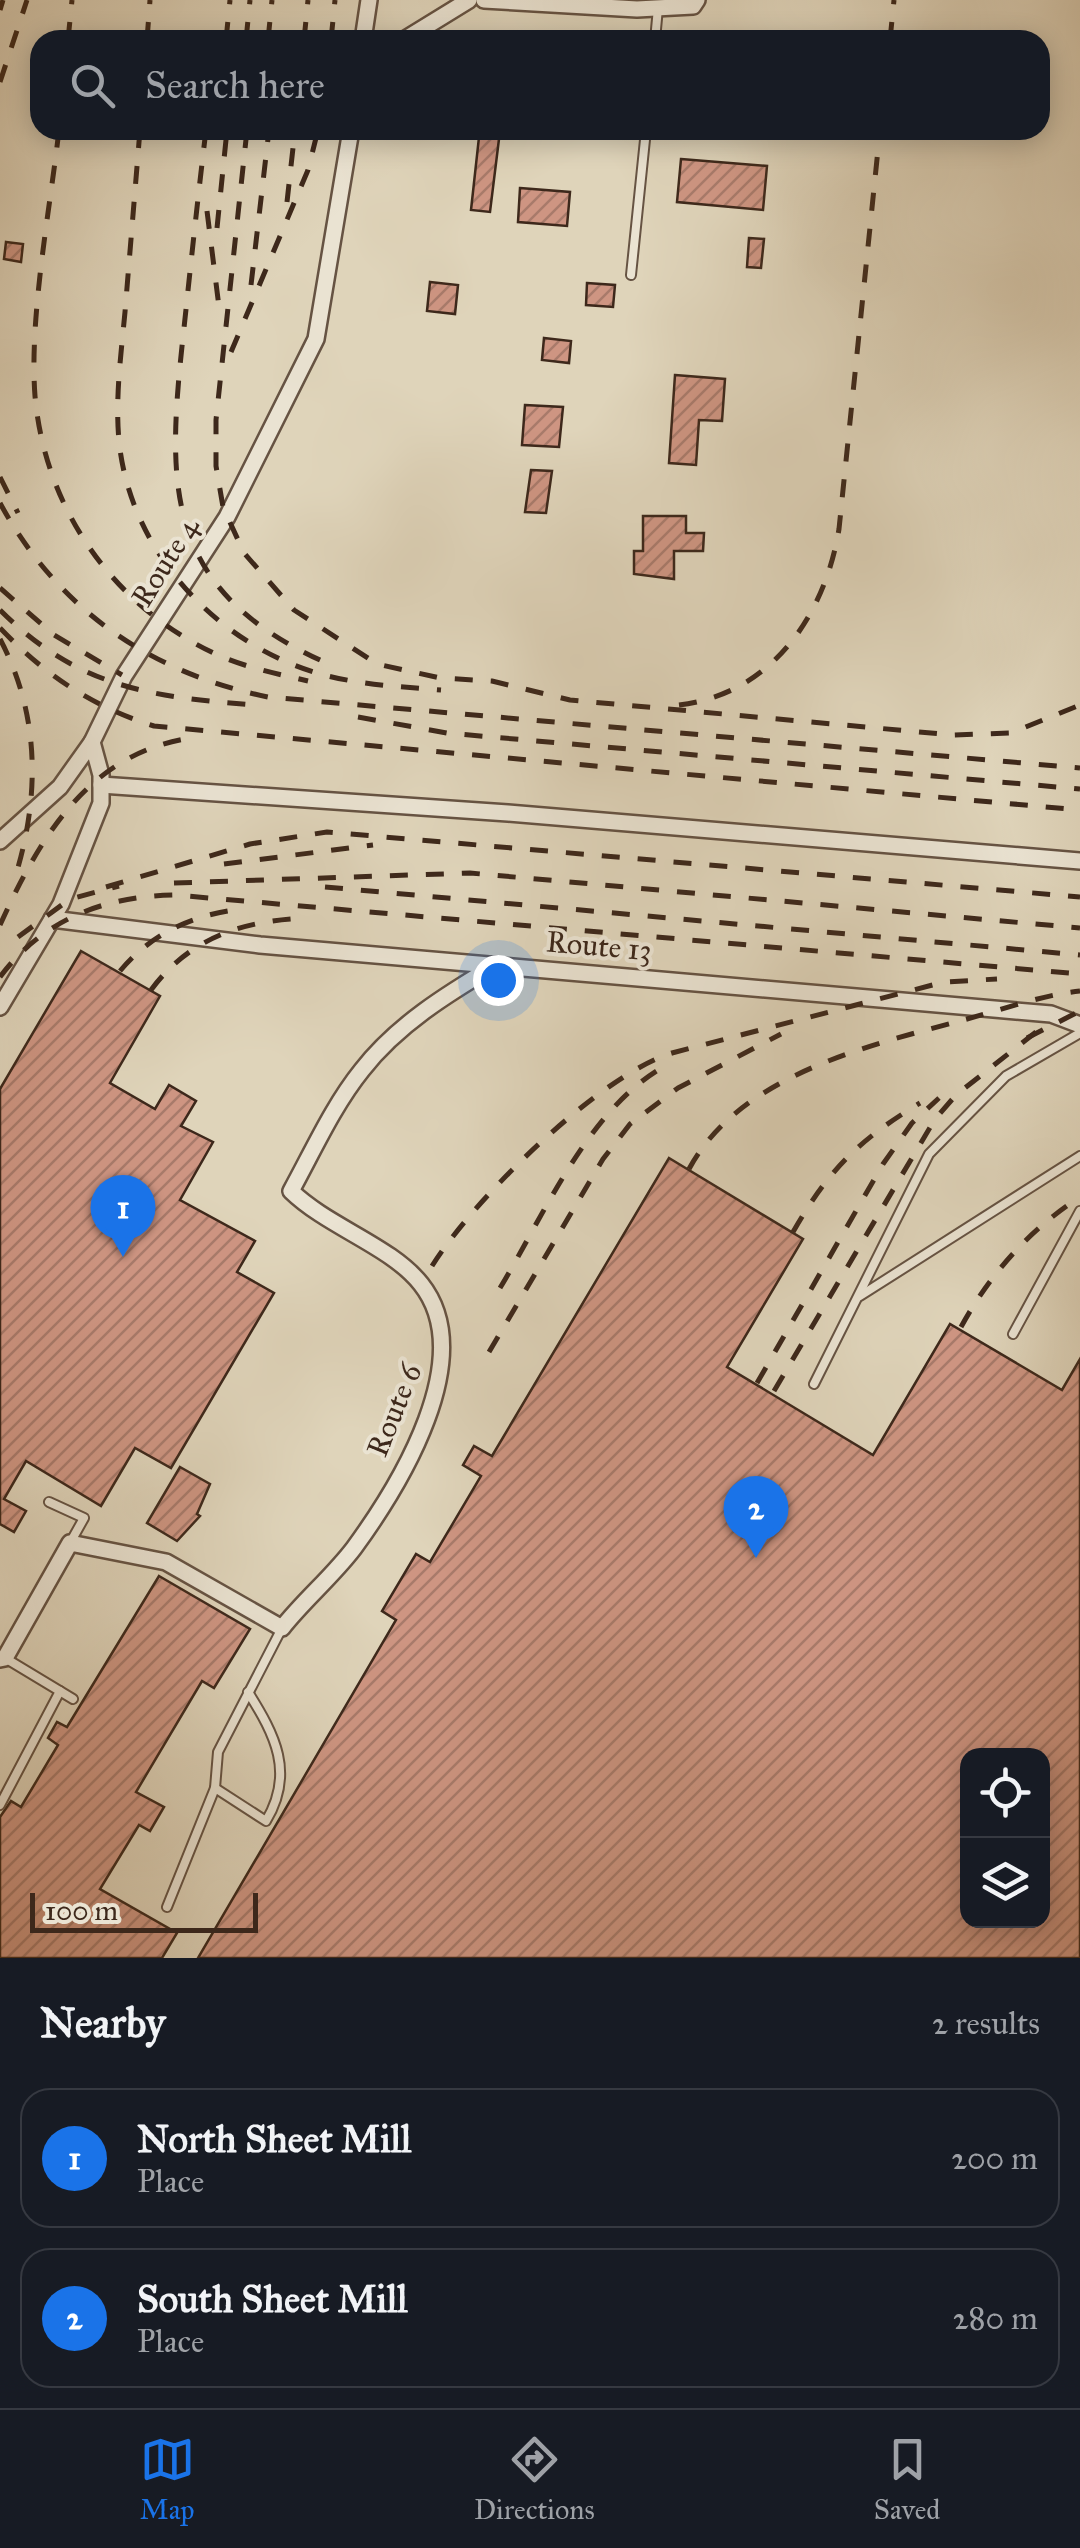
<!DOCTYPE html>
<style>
body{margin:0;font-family:"IM FELL Great Primer",serif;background:#20242c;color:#f1f3f6}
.controls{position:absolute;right:30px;bottom:30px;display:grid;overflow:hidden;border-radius:20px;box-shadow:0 5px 25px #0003}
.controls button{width:90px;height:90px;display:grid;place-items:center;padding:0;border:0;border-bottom:2px solid #363941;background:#171b24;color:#f1f3f6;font:50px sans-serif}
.scale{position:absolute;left:30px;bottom:25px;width:228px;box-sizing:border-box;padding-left:10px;border:5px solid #3d281b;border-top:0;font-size:28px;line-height:35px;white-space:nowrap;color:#3d281b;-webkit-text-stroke:8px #eae3d2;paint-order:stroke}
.you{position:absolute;left:498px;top:980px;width:35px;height:35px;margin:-25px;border:8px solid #fff;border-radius:50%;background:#1a73e8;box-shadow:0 0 0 15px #1a73e833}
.badge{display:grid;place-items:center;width:65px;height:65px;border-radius:50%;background:#1a73e8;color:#fff;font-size:32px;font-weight:700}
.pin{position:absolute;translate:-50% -82px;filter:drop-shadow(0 2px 5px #0008)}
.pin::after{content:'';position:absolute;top:52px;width:35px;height:30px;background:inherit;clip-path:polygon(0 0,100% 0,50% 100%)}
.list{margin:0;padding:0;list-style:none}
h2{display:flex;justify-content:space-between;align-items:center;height:130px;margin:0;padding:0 40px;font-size:42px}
h2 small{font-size:32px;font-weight:400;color:#9ea1a6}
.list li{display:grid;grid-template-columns:65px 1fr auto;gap:30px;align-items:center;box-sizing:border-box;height:140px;margin:0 20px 20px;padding:0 20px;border:2px solid #363941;border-radius:30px}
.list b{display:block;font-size:38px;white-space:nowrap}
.list p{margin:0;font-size:32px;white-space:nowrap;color:#9ea1a6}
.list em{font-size:32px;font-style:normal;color:#9ea1a6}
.icon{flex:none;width:55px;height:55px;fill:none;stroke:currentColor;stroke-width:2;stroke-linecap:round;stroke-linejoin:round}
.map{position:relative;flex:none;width:1080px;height:1958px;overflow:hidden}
.search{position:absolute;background:#171b24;box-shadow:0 5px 25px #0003;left:30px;right:30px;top:30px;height:110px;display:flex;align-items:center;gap:25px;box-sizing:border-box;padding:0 35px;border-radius:30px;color:#9ea1a6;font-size:38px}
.sheet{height:450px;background:#171b24}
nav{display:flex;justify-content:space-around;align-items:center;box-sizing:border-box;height:140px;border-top:2px solid #363941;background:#171b24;font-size:28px;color:#9ea1a6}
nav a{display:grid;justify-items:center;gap:5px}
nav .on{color:#1a73e8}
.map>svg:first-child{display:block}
.building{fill:url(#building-hatch);stroke:#3d281b;stroke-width:2.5;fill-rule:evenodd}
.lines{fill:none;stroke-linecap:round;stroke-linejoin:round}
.lane-casing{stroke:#665343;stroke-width:12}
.street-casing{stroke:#665343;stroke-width:20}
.lane{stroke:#eae3d2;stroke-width:8}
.street{stroke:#eae3d2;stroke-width:15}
.rail{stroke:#3d281b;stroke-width:5;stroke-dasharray:18 18;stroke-linecap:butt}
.labels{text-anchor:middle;stroke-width:8;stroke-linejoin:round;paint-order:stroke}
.street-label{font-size:30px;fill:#3d281b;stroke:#eae3d2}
</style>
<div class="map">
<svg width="1080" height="1958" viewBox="0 0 1080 1958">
<defs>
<pattern id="building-hatch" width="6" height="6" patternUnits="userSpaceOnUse" patternTransform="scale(2.5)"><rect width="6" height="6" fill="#ce9582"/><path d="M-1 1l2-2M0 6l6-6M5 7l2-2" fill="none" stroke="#a87a6a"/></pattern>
</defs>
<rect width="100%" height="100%" fill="#dfd4ba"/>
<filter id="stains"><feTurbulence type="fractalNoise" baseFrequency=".002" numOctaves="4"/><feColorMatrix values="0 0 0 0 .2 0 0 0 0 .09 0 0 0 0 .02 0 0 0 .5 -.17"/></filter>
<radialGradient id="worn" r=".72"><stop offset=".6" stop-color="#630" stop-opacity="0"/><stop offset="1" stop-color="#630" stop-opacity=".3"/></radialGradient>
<g class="building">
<path d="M 479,137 L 499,139 L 490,212 L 471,210 Z"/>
<path d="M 681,159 L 767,166 L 763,210 L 677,202 Z"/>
<path d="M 520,188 L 570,192 L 567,226 L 518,222 Z"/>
<path d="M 749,238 L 764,239 L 761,268 L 747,267 Z"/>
<path d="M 6,242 L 23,244 L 21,262 L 4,259 Z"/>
<path d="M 430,282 L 458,285 L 455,314 L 427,311 Z"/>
<path d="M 587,283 L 615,285 L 613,307 L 586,305 Z"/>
<path d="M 544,338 L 571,341 L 569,363 L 542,360 Z"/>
<path d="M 675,375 L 725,379 L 722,421 L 699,420 L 696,465 L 669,463 Z"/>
<path d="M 525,405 L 563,407 L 559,447 L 522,445 Z"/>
<path d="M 531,470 L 552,471 L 546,513 L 525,512 Z"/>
<path d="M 643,516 L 686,516 L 686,533 L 704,533 L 703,551 L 674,551 L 674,579 L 634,574 L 634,551 L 643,551 Z"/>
<path d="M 81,951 L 160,996 L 110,1083 L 155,1109 L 169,1085 L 196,1101 L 181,1126 L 213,1142 L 180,1200 L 255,1241 L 237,1272 L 274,1293 L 171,1468 L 135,1448 L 101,1506 L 26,1461 L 4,1499 L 26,1511 L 14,1532 L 0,1524 L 0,1089 Z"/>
<path d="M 669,1158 L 803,1239 L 727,1367 L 873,1455 L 950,1324 L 1062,1390 L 1080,1359 L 1080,1958 L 198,1958 L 396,1620 L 382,1611 L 416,1554 L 430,1562 L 481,1476 L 463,1465 L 474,1446 L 492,1456 ZM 968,1756 L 1042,1756 L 1042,1920 L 968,1920 Z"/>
<path d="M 180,1467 L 210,1484 L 197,1514 L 200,1516 L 177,1541 L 147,1523 Z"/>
<path d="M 159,1576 L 250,1629 L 214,1688 L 202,1681 L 136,1792 L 164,1807 L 150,1831 L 139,1825 L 100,1889 L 177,1933 L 162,1958 L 0,1958 L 0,1817 L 11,1801 L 21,1807 L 58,1745 L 48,1738 L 57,1722 L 67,1727 Z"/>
</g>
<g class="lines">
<g class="lane-casing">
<g id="lane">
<path d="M 655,40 L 658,8"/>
<path d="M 631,275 L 646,130"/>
<path d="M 860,1296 L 1080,1156"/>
<path d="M 1013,1334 L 1080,1211"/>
<path d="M 814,1384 L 929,1154 L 1006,1076 L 1080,1033"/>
<path d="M 49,1502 L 84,1518 L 70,1543"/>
<path d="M 5,1658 L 73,1699"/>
<path d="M 215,1788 L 266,1821 C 295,1773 275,1735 248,1692"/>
<path d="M 0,1805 L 60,1691"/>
<path d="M 167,1907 L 215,1788 L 218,1752 L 282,1628"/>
</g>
</g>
<g class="street-casing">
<g id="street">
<path d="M 484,0 L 637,9 L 693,6 L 697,0"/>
<path d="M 363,40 L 369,0"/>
<path d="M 404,40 L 469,0"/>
<path d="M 101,785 L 508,813 L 1080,861"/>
<path d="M 0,841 L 60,787 L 92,742"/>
<path d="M 52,919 L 260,945 L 1051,1014 L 1080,1025"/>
<path d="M 0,1007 L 61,904 L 101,803 L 101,775 L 92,742 L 124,676 L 227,517 L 316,339 L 351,130"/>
<path d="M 0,1659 L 5,1658 L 70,1543 L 166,1562 L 282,1628 C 304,1600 332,1577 354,1548 C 400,1485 479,1357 421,1284 C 391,1246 328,1227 291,1191 C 313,1151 333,1106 362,1070 C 397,1025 447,994 496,965"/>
</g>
</g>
<use href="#lane" class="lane"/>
<use href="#street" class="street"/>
<g class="rail">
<path d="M 0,10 L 3,0"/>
<path d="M 68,40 L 72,0"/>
<path d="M 147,40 L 150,0"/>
<path d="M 226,40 L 230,0"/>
<path d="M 246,40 L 250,0"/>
<path d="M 268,40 L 272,0"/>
<path d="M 304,40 L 308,0"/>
<path d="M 331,40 L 335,0"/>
<path d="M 890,40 L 894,0"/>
<path d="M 0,82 L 27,0"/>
<path d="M 59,130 C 50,209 29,318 35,396 C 45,510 115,609 220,656 C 248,668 278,674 308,681"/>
<path d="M 140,130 C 135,191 130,251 125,312 C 121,355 115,398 119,441 C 130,553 220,649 328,676 C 365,685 403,687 441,690"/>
<path d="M 206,130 C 198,196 191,262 184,328 C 167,481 160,587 322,661"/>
<path d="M 247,130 L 216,420 L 216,466 L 223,507 L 244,553 L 294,610 L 377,664 L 440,678 L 492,681 L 570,700 L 953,735 L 1011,733 L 1080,705"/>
<path d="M 287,202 L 295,130"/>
<path d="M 207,211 L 220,315"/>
<path d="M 217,228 L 227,130"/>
<path d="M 251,285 L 269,130"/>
<path d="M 231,352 L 308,170 L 318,130"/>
<path d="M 0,477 L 18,513"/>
<path d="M 0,503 C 58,610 151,673 268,697 L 1080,768"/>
<path d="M 0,588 L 54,635 L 122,675"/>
<path d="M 0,610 C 77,687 150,697 254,705"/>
<path d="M 0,628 C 45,675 91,706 154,726 L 1080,810"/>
<path d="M 0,639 C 39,713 40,792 17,871"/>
<path d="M 679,705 C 772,694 825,615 839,529 L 880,130"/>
<path d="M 358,717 L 447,733 L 1080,789"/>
<path d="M 224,864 L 373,845"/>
<path d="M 174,883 L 470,873 L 1080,928"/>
<path d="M 106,887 L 250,844 L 327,832 L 1080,897"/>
<path d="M 325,887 L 1080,955"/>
<path d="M 0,925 C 39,839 88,753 191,738"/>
<path d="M 18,937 L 70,899 L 119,886"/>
<path d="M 120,971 C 152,933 192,915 241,909"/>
<path d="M 0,977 C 43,919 105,896 175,895 L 1080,974"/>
<path d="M 151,990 C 190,937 245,920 308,918"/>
<path d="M 1027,1038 L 1080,1011"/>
<path d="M 689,1169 C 740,1074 871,1045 967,1019 C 1004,1009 1042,995 1080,991"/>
<path d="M 793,1232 C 829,1169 859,1140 920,1103"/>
<path d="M 432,1266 C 473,1200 598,1076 672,1053 L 944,982 L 997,979"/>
<path d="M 500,1288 C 544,1215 588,1110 663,1067"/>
<path d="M 961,1327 C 990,1274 1029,1230 1080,1197"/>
<path d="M 489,1352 L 603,1159 L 630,1124 L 678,1088 L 781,1034"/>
<path d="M 757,1383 L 883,1164 L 912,1123 L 939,1098"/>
<path d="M 774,1391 L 935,1119 L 956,1095 L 1036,1032"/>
</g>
</g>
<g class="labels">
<g class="street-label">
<text transform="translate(165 562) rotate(-58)" y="10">Route 4</text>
<text transform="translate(599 946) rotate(5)" y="10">Route 13</text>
<text transform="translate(394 1410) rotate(-68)" y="10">Route 6</text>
</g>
</g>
<rect width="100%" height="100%" filter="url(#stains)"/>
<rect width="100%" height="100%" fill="url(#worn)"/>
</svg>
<div class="controls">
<button><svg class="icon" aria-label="locate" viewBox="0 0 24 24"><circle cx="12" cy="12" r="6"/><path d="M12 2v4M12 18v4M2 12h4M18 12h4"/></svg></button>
<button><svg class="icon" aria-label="layers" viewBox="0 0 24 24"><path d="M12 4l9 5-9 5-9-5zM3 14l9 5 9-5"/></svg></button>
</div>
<div class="scale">100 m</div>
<div class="you"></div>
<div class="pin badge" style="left:123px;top:1257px">1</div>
<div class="pin badge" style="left:756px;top:1558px">2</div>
<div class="search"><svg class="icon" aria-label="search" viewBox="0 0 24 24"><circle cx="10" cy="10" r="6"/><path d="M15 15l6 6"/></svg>Search here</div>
</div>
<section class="sheet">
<h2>Nearby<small>2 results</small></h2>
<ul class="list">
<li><span class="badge">1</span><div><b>North Sheet Mill</b><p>Place</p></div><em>200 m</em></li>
<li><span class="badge">2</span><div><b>South Sheet Mill</b><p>Place</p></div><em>280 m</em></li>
</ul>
</section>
<nav>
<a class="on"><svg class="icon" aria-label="map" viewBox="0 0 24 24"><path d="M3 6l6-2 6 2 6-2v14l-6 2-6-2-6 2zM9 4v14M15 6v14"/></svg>Map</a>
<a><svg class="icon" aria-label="directions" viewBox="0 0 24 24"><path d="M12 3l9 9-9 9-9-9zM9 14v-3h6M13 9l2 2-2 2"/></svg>Directions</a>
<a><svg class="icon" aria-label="saved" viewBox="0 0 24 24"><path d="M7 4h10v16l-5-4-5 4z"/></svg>Saved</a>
</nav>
